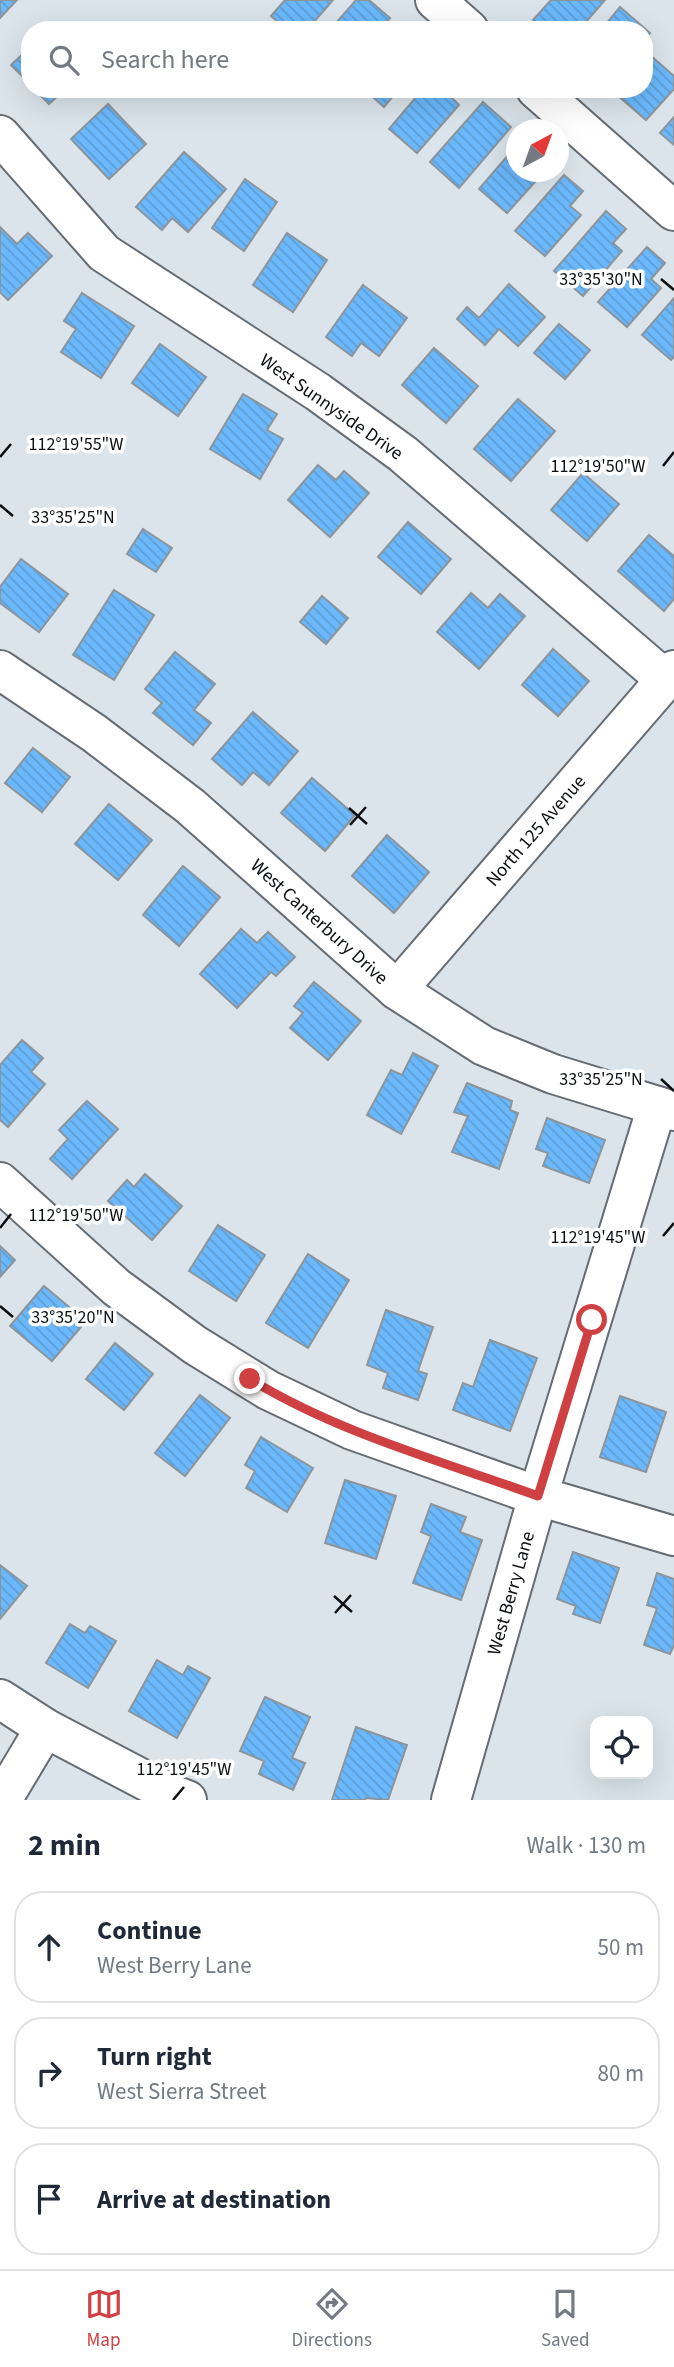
<!DOCTYPE html>
<meta charset="utf-8">
<style>
body{margin:0;font-family:"Source Sans 3",sans-serif;background:#f2f2f3;color:#1f2937}
.controls{position:absolute;right:21px;bottom:21px;display:grid;overflow:hidden;border-radius:14px;box-shadow:0 7px 28px #0002}
.controls button{width:63px;height:63px;display:grid;place-items:center;padding:0;border:0;border-bottom:2px solid #e0e1e3;background:#fff;color:#1f2937;font:35px sans-serif}
.compass{position:absolute;left:506px;top:119px;width:63px;height:63px;border-radius:50%;background:#fff;box-shadow:0 7px 28px #0002;rotate:41deg}
.stop{position:absolute;width:21px;height:21px;margin:-16px;border:5px solid #cf4042;border-radius:50%;background:#fff}
.stop.end{background:#cf4042;border-color:#fff;box-shadow:0 2px 7px #0008}
.list{margin:0;padding:0;list-style:none}
h2{display:flex;justify-content:space-between;align-items:center;height:91px;margin:0;padding:0 28px;font-size:30px}
h2 small{font-size:23px;font-weight:400;color:#747a83}
.list li{display:grid;grid-template-columns:46px 1fr auto;gap:21px;align-items:center;box-sizing:border-box;height:112px;margin:0 14px 14px;padding:0 14px;border:2px solid #e0e1e3;border-radius:28px}
.list b{display:block;font-size:26px;white-space:nowrap}
.list p{margin:0;font-size:23px;white-space:nowrap;color:#747a83}
.list em{font-size:23px;font-style:normal;color:#747a83}
.icon{flex:none;width:38px;height:38px;fill:none;stroke:currentColor;stroke-width:2;stroke-linecap:round;stroke-linejoin:round}
.map{position:relative;flex:none;width:674px;height:1800px;overflow:hidden}
.search{position:absolute;background:#fff;box-shadow:0 7px 28px #0002;left:21px;right:21px;top:21px;height:77px;display:flex;align-items:center;gap:18px;box-sizing:border-box;padding:0 24px;border-radius:28px;color:#747a83;font-size:26px}
.sheet{height:469px;background:#fff}
nav{display:flex;justify-content:space-around;align-items:center;box-sizing:border-box;height:98px;border-top:2px solid #e0e1e3;background:#fff;font-size:19px;color:#747a83}
nav a{display:grid;justify-items:center;gap:4px}
nav .on{color:#cf4042}
.map>svg:first-child{display:block}
.building{fill:url(#building-back-hatch);stroke:#8d959b;stroke-width:2}
.lines{fill:none;stroke-linecap:round;stroke-linejoin:round}
.minor-casing{stroke:#656c73;stroke-width:42}
.minor{stroke:#fff;stroke-width:38}
.route{stroke:#cf4042;stroke-width:9}
.ticks{fill:none;stroke:#0c0f11;stroke-width:2.5}
.labels{text-anchor:middle;stroke-width:7;stroke-linejoin:round;paint-order:stroke}
.street-label{font-size:19px;fill:#0c0f11;stroke:#fff}
.ticks-label{font-size:18px;text-anchor:middle;fill:#0c0f11;stroke:#fff;stroke-width:7;stroke-linejoin:round;paint-order:stroke}
</style>
<div class="map">
<svg width="674" height="1800" viewBox="0 0 674 1800">
<defs>
<pattern id="building-back-hatch" width="6" height="6" patternUnits="userSpaceOnUse" patternTransform="scale(1.75)"><rect width="6" height="6" fill="#6bb9fc"/><path d="M-1 5l2 2M0 0l6 6M5-1l2 2" fill="none" stroke="#5c9ed7"/></pattern>
</defs>
<rect width="100%" height="100%" fill="#dbe4eb"/>
<g class="building">
<path d="M 0,0 L 17,0 L 0,18 Z"/>
<path d="M 285,0 L 333,0 L 307,30 L 287,30 L 271,16 Z"/>
<path d="M 356,0 L 369,0 L 390,18 L 380,30 L 330,30 Z"/>
<path d="M 551,0 L 605,0 L 579,30 L 573,30 L 566,24 L 562,30 L 544,30 L 533,20 Z"/>
<path d="M 620,7 L 650,33 L 644,40 L 644,30 L 601,30 Z"/>
<path d="M 30,47 L 30,84 L 11,65 Z"/>
<path d="M 650,55 L 674,76 L 674,89 L 646,120 L 616,94 L 620,89 L 644,89 L 644,62 Z"/>
<path d="M 34,89 L 65,89 L 49,104 Z"/>
<path d="M 364,89 L 399,89 L 384,107 Z"/>
<path d="M 423,89 L 460,89 L 452,98 L 459,105 L 417,153 L 389,129 Z"/>
<path d="M 483,102 L 511,127 L 459,188 L 430,162 Z"/>
<path d="M 108,104 L 146,144 L 109,179 L 71,139 Z"/>
<path d="M 674,117 L 674,145 L 660,133 Z"/>
<path d="M 516,146 L 516,172 L 544,172 L 507,213 L 479,189 Z"/>
<path d="M 184,152 L 226,189 L 188,232 L 172,218 L 162,230 L 136,207 Z"/>
<path d="M 564,175 L 583,191 L 570,206 L 581,215 L 545,256 L 515,231 Z"/>
<path d="M 245,179 L 277,202 L 244,251 L 212,228 Z"/>
<path d="M 606,211 L 626,229 L 613,243 L 622,251 L 583,296 L 554,271 Z"/>
<path d="M 0,227 L 17,244 L 28,233 L 52,256 L 8,300 L 0,292 Z"/>
<path d="M 287,233 L 327,260 L 293,312 L 253,285 Z"/>
<path d="M 647,247 L 665,263 L 651,279 L 661,288 L 627,327 L 598,302 Z"/>
<path d="M 509,284 L 545,317 L 518,346 L 499,329 L 485,345 L 457,319 L 467,307 L 479,318 Z"/>
<path d="M 363,285 L 407,318 L 379,356 L 361,343 L 352,356 L 326,337 Z"/>
<path d="M 82,293 L 134,326 L 101,378 L 61,352 L 76,329 L 64,321 Z"/>
<path d="M 674,298 L 674,357 L 671,360 L 642,335 Z"/>
<path d="M 559,324 L 590,350 L 565,379 L 534,353 Z"/>
<path d="M 160,344 L 206,377 L 178,416 L 132,383 Z"/>
<path d="M 434,348 L 478,386 L 446,423 L 402,385 Z"/>
<path d="M 243,394 L 277,414 L 267,430 L 283,439 L 260,479 L 210,449 Z"/>
<path d="M 518,399 L 555,431 L 511,481 L 474,449 Z"/>
<path d="M 318,465 L 336,480 L 344,471 L 369,493 L 330,537 L 288,500 Z"/>
<path d="M 583,473 L 619,504 L 587,541 L 551,510 Z"/>
<path d="M 408,522 L 451,559 L 421,594 L 378,557 Z"/>
<path d="M 143,529 L 172,548 L 156,572 L 127,554 Z"/>
<path d="M 649,535 L 674,556 L 674,599 L 664,611 L 618,571 Z"/>
<path d="M 21,559 L 68,594 L 39,632 L 0,603 L 0,587 Z"/>
<path d="M 114,590 L 154,615 L 114,680 L 73,655 Z"/>
<path d="M 471,593 L 488,608 L 500,594 L 525,616 L 479,669 L 437,632 Z"/>
<path d="M 322,596 L 348,618 L 326,644 L 300,622 Z"/>
<path d="M 553,649 L 589,681 L 558,716 L 522,685 Z"/>
<path d="M 175,652 L 215,684 L 194,710 L 211,723 L 193,745 L 153,713 L 162,703 L 145,689 Z"/>
<path d="M 253,712 L 298,751 L 269,785 L 253,772 L 242,785 L 212,759 Z"/>
<path d="M 33,748 L 70,777 L 42,812 L 5,783 Z"/>
<path d="M 312,778 L 355,815 L 325,851 L 281,813 Z"/>
<path d="M 109,804 L 152,840 L 118,880 L 75,844 Z"/>
<path d="M 387,835 L 429,872 L 394,913 L 352,876 Z"/>
<path d="M 183,866 L 220,897 L 179,946 L 143,915 Z"/>
<path d="M 241,929 L 257,943 L 268,932 L 295,957 L 276,976 L 271,972 L 237,1008 L 200,974 Z"/>
<path d="M 314,982 L 361,1021 L 328,1060 L 290,1028 L 303,1013 L 294,1006 Z"/>
<path d="M 22,1040 L 43,1058 L 31,1072 L 45,1084 L 8,1127 L 0,1120 L 0,1065 Z"/>
<path d="M 413,1053 L 438,1066 L 401,1134 L 367,1115 L 391,1070 L 402,1075 Z"/>
<path d="M 467,1083 L 512,1101 L 510,1110 L 518,1113 L 499,1169 L 452,1152 L 468,1116 L 454,1112 Z"/>
<path d="M 87,1101 L 118,1129 L 72,1179 L 50,1159 L 68,1139 L 59,1130 Z"/>
<path d="M 547,1118 L 605,1140 L 589,1183 L 543,1166 L 548,1153 L 536,1149 Z"/>
<path d="M 145,1174 L 182,1206 L 152,1240 L 108,1201 L 127,1180 L 134,1187 Z"/>
<path d="M 218,1225 L 265,1255 L 236,1301 L 189,1271 Z"/>
<path d="M 0,1246 L 15,1260 L 0,1277 Z"/>
<path d="M 308,1254 L 349,1280 L 308,1348 L 266,1323 Z"/>
<path d="M 44,1286 L 86,1321 L 52,1361 L 10,1326 Z"/>
<path d="M 386,1310 L 433,1327 L 418,1371 L 427,1374 L 418,1400 L 383,1388 L 388,1373 L 367,1365 Z"/>
<path d="M 490,1340 L 537,1358 L 510,1431 L 453,1410 L 463,1383 L 473,1387 Z"/>
<path d="M 115,1343 L 153,1374 L 124,1410 L 86,1379 Z"/>
<path d="M 200,1395 L 230,1418 L 185,1476 L 155,1453 Z"/>
<path d="M 620,1396 L 666,1412 L 646,1472 L 600,1457 Z"/>
<path d="M 261,1437 L 313,1468 L 287,1512 L 246,1488 L 255,1471 L 245,1465 Z"/>
<path d="M 345,1480 L 396,1496 L 376,1559 L 325,1543 Z"/>
<path d="M 431,1504 L 466,1517 L 460,1532 L 482,1540 L 461,1600 L 413,1583 L 431,1536 L 421,1532 Z"/>
<path d="M 573,1552 L 619,1568 L 600,1623 L 573,1614 L 576,1606 L 557,1599 Z"/>
<path d="M 0,1565 L 27,1586 L 0,1619 Z"/>
<path d="M 657,1573 L 674,1579 L 674,1645 L 670,1654 L 644,1645 L 657,1608 L 647,1605 Z"/>
<path d="M 70,1624 L 85,1633 L 90,1626 L 116,1641 L 88,1688 L 46,1663 Z"/>
<path d="M 157,1660 L 183,1675 L 188,1666 L 210,1678 L 177,1738 L 129,1711 Z"/>
<path d="M 265,1697 L 310,1717 L 292,1758 L 305,1763 L 293,1790 L 259,1774 L 264,1761 L 240,1751 Z"/>
<path d="M 356,1727 L 407,1745 L 388,1800 L 366,1798 L 365,1800 L 332,1800 Z"/>
</g>
<g class="lines">
<g class="minor-casing">
<g id="minor">
<path d="M 435,0 L 469,30"/>
<path d="M 536,89 L 674,211"/>
<path d="M 0,135 L 104,253 L 318,392 L 403,454 L 666,680"/>
<path d="M 0,670 L 94,733 L 190,806 L 397,990 L 484,1046 L 553,1074 L 674,1111"/>
<path d="M 397,990 L 674,670"/>
<path d="M 0,1182 L 116,1287 L 195,1345 L 268,1390 L 352,1430 L 538,1496 L 674,1536"/>
<path d="M 0,1699 L 45,1728 L 171,1794 L 187,1800"/>
<path d="M 2,1800 L 45,1728"/>
<path d="M 451,1800 L 538,1496 L 657,1106"/>
</g>
</g>
<use href="#minor" class="minor"/>
</g>
<g class="lines">
<path class="route" d="M 250,1379 C 338,1433 442,1461 538,1496 L 592,1320"/>
</g>
<path class="ticks" d="M 661,279 L 674,290M 0,457 L 11,444M 663,466 L 674,452M 0,505 L 13,516M 349,808 L 367,824M 350,825 L 366,807M 661,1079 L 674,1091M 0,1228 L 11,1214M 663,1236 L 674,1223M 0,1306 L 13,1317M 334,1596 L 352,1612M 335,1613 L 351,1595M 173,1800 L 184,1787"/>
<g class="labels">
<g class="street-label">
<text transform="translate(332 406) rotate(35)" y="7">West Sunnyside Drive</text>
<text transform="translate(535 830) rotate(-49)" y="7">North 125 Avenue</text>
<text transform="translate(320 921) rotate(42)" y="7">West Canterbury Drive</text>
<text transform="translate(510 1593) rotate(-74)" y="7">West Berry Lane</text>
</g>
</g>
<g class="ticks-label">
<text x="601" y="285">33°35'30"N</text>
<text x="76" y="450">112°19'55"W</text>
<text x="598" y="472">112°19'50"W</text>
<text x="73" y="523">33°35'25"N</text>
<text x="601" y="1085">33°35'25"N</text>
<text x="76" y="1221">112°19'50"W</text>
<text x="598" y="1243">112°19'45"W</text>
<text x="73" y="1323">33°35'20"N</text>
<text x="184" y="1775">112°19'45"W</text>
</g>
</svg>
<div class="controls">
<button><svg class="icon" aria-label="locate" viewBox="0 0 24 24"><circle cx="12" cy="12" r="6"/><path d="M12 2v4M12 18v4M2 12h4M18 12h4"/></svg></button>
</div>
<svg class="compass" viewBox="-18 -18 36 36"><path d="M0-13l5 13h-10z" fill="#e53935"/><path d="M0 13l5-13h-10z" fill="#747a83"/></svg>
<div class="stop" style="left:592px;top:1320px"></div>
<div class="stop end" style="left:250px;top:1379px"></div>
<div class="search"><svg class="icon" aria-label="search" viewBox="0 0 24 24"><circle cx="10" cy="10" r="6"/><path d="M15 15l6 6"/></svg>Search here</div>
</div>
<section class="sheet">
<h2>2 min<small>Walk · 130 m</small></h2>
<ul class="list">
<li><svg class="icon" aria-label="ahead" viewBox="0 0 24 24"><path d="M12 20V5M6 11l6-6 6 6"/></svg><div><b>Continue</b><p>West Berry Lane</p></div><em>50 m</em></li>
<li><svg class="icon" aria-label="right" viewBox="0 0 24 24"><path d="M7 20v-9h11M14 6l5 5-5 5"/></svg><div><b>Turn right</b><p>West Sierra Street</p></div><em>80 m</em></li>
<li><svg class="icon" aria-label="arrive" viewBox="0 0 24 24"><path d="M6 21V4h12l-3 4 3 4H6"/></svg><div><b>Arrive at destination</b></div></li>
</ul>
</section>
<nav>
<a class="on"><svg class="icon" aria-label="map" viewBox="0 0 24 24"><path d="M3 6l6-2 6 2 6-2v14l-6 2-6-2-6 2zM9 4v14M15 6v14"/></svg>Map</a>
<a><svg class="icon" aria-label="directions" viewBox="0 0 24 24"><path d="M12 3l9 9-9 9-9-9zM9 14v-3h6M13 9l2 2-2 2"/></svg>Directions</a>
<a><svg class="icon" aria-label="saved" viewBox="0 0 24 24"><path d="M7 4h10v16l-5-4-5 4z"/></svg>Saved</a>
</nav>
